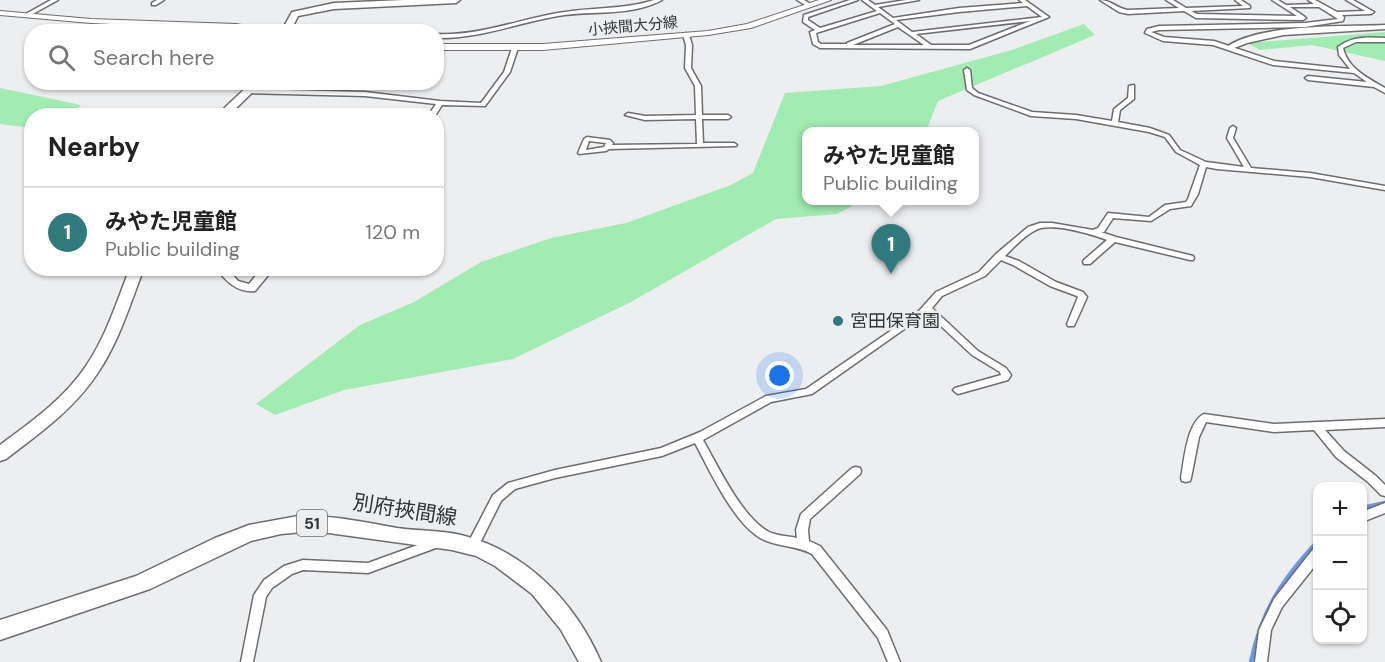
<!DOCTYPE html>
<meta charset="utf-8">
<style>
body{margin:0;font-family:"DM Sans","Noto Sans JP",sans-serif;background:#f6f6f6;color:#222}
.controls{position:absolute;right:18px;bottom:18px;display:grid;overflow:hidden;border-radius:12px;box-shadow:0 2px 4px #0004}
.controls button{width:54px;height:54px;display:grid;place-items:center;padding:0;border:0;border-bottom:2px solid #e0e0e0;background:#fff;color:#222;font:30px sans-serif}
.you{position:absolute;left:780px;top:376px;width:21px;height:21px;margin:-15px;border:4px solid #fff;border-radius:50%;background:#1a73e8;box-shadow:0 0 0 9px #1a73e833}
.badge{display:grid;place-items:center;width:39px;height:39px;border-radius:50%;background:#307a7e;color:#fff;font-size:20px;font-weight:700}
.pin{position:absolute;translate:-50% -50px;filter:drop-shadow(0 2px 3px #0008)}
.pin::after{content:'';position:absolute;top:32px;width:21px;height:18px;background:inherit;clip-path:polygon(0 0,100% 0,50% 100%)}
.popup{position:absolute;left:802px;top:127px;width:177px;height:78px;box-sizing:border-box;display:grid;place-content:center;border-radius:12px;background:#fff;filter:drop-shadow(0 2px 4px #0005);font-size:20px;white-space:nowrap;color:#767676}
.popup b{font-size:22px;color:#222}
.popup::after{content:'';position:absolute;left:50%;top:100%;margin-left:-12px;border:12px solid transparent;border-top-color:#fff}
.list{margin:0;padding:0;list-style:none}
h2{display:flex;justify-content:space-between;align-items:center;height:78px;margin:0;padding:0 24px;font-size:26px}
h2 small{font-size:20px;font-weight:400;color:#767676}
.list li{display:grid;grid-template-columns:39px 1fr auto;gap:18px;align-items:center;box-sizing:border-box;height:90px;padding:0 24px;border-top:2px solid #e0e0e0}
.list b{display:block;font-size:22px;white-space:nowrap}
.list p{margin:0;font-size:20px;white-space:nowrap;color:#767676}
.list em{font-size:20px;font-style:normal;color:#767676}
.icon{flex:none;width:33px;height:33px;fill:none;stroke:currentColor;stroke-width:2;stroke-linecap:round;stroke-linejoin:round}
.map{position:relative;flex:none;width:1385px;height:662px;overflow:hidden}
.search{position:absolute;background:#fff;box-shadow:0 2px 4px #0004;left:24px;top:24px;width:420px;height:66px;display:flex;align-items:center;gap:15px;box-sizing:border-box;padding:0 21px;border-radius:24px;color:#767676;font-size:22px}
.panel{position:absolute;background:#fff;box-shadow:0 2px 4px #0004;left:24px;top:108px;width:420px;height:168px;border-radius:24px}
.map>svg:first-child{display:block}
.green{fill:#a1ecb1}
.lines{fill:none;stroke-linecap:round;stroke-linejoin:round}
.stream{stroke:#6c98e2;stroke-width:4.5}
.minor-casing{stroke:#6c6d70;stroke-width:3}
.tertiary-casing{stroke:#6c6d70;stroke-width:3}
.secondary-casing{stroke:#6c6d70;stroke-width:2}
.primary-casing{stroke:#6c6d70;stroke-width:3}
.minor{fill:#fff;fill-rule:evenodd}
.tertiary{fill:#fff;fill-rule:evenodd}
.secondary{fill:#fff;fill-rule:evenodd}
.primary{fill:#fff;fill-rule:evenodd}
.poi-dot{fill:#307a7e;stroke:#eceef0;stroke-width:2}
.labels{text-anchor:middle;stroke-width:5;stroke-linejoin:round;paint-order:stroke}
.far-street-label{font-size:15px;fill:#333435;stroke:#eceef0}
.shield{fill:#eceef0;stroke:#6a6c6d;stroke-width:1.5}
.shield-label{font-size:16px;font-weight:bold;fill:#333435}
.poi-label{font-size:18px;fill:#333435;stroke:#eceef0;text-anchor:start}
.near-street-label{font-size:21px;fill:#333435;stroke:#eceef0}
</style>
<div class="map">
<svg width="1385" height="662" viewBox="0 0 1385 662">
<rect width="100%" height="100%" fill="#eceef0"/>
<g class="green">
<path d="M 1084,24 L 1095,35 L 938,101 L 926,131 L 807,132 L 807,200 L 861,201 L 837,214 L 776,219 L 631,302 L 513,359 L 344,390 L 275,415 L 256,404 L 360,325 L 414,302 L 481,262 L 551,238 L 626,223 L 731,185 L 753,173 L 785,93 L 881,86 L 1012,50 Z"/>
<path d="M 1385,32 L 1385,61 L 1312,45 L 1260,50 L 1247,43 Z"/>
<path d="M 0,88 L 81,105 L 70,115 L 32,116 L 31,128 L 0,124 Z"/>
</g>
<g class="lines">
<g class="stream">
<path d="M 1362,508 L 1385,503"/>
<path d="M 1251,662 C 1262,610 1282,580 1318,541"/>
</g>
<g class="minor-casing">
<g id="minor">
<path d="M 51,0 L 58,0 L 29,16 L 24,15 Z"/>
<path d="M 157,0 L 164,0 L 156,5 L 152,5 L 152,3 Z"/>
<path d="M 654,0 L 662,0 C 631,17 591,10 558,16 C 517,23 479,39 436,38 L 436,34 C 479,36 517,20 558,13 C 590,7 623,10 654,0 Z"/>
<path d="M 797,0 L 804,0 L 812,5 L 807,6 Z"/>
<path d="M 850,0 L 858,0 L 808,17 L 808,20 L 820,28 L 877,11 L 862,0 L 868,0 L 875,5 L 906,0 L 919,0 L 878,7 L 893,18 L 959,8 L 1023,3 L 1019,0 L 1025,0 L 1049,17 L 970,49 L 820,48 L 813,44 L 810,32 L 815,30 L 803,22 L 804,15 ZM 1027,6 L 1042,17 L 912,32 L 896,20 L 959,12 ZM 880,13 L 895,24 L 847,43 L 847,44 L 821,44 L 818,42 L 816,33 ZM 1030,21 L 969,45 L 931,45 L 916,34 ZM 898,27 L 924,45 L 853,45 Z"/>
<path d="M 1100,0 C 1111,0 1118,9 1128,10 L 1179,8 L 1166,0 L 1173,0 L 1186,8 L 1243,6 L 1235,0 L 1241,0 L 1250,6 L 1250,8 L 1191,11 L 1197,14 L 1297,16 L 1272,0 L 1278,0 L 1286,5 L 1314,4 L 1308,0 L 1315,0 L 1337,12 L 1365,11 L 1346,0 L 1353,0 L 1374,12 L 1371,14 L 1342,15 L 1344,17 L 1343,21 L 1305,27 L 1159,30 L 1151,32 L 1164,37 L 1214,41 L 1274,61 L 1350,69 L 1339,55 L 1338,47 C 1352,36 1369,37 1385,38 L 1385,42 L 1356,42 L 1343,48 C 1348,69 1368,78 1385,88 L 1385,93 L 1374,87 L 1308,80 L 1305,78 L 1308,76 L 1367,82 L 1354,73 L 1273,65 L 1213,45 L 1163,41 L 1145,33 L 1147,29 L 1159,26 L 1305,23 L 1338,19 L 1319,7 L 1290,7 L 1305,17 L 1306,18 L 1303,20 L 1196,18 L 1184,11 L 1128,14 L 1119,12 Z"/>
<path d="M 156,22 L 161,23 L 150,32 L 144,32 Z"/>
<path d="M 686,33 L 689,35 L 692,45 L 691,68 L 701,86 L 702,115 L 728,115 L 731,117 L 728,119 L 702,119 L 703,143 L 734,143 L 737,145 L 736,146 L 609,149 L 606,151 L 579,154 L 578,153 L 584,139 L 587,137 L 610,140 L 613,143 L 612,145 L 697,144 L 696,119 L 645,120 L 625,115 L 628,113 L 645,116 L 696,115 L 695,86 L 685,68 L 686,45 L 683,35 ZM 589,141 L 606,143 L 604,147 L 586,150 Z"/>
<path d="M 515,46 L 518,48 L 510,72 L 485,106 L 442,105 L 435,116 L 428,116 L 436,104 L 365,96 L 249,93 L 246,91 L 249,89 L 365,92 L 440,101 L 481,103 L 504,72 L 512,48 Z"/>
<path d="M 967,68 L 970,70 L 972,88 L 978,93 L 1032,112 L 1076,115 L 1112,121 L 1114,109 L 1128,98 L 1129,86 L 1134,85 L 1134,99 L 1120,110 L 1118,122 L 1150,128 L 1169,135 L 1180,150 L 1206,162 L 1244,167 L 1227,138 L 1230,128 L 1233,126 L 1236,128 L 1233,138 L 1251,168 L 1310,173 L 1385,186 L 1385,190 L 1310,177 L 1217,169 L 1206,167 L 1198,194 L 1191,206 L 1170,209 L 1151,221 L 1113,218 L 1104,232 L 1101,232 L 1116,237 L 1193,256 L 1194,258 L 1193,260 L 1190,260 L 1115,242 L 1090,264 L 1084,264 L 1083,262 L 1084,260 L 1107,240 C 1091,234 1049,221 1034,231 C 1023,237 1014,247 1005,256 L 1019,261 L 1056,282 L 1083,292 L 1087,297 L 1074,326 L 1068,326 L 1067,324 L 1078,297 L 1077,296 L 1050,286 L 1013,265 L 1001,260 L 985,276 L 942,296 L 932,308 L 978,351 L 1006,368 L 1011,375 L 1008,380 L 958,394 L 955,392 L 953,390 L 955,388 L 1001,375 L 1000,372 L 972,355 L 927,313 L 812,394 L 771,402 L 703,440 C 718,466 742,518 769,532 C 778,536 788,536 797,538 L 796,530 L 801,514 L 852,468 L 856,467 L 860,468 L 861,471 L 860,474 L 810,519 L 808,530 L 809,541 L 820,546 L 887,630 L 900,662 L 888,662 L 878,638 L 812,554 C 796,545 778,547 762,539 C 734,524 710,471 695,443 L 662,456 L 555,478 L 515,489 L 501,501 L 476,551 L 472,552 L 468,551 L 466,547 L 493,495 L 508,483 L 555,470 L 661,448 L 700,432 L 766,396 L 806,389 L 918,312 L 936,292 L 979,272 L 996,254 L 1028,227 L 1040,223 L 1052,223 L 1093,230 L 1098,228 L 1108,213 L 1149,217 L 1165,205 L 1186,202 L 1188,199 L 1200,165 L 1176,152 L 1165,137 L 1149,132 L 1076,119 L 1031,116 L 974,95 L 967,90 L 964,70 Z"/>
<path d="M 1204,414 L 1274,424 L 1385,419 L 1385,427 L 1325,430 L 1344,451 L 1376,476 L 1385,485 L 1385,496 L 1381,495 L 1368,482 L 1336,457 L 1314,430 L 1274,432 L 1206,422 L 1199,437 L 1191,478 L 1190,481 L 1186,482 L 1182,481 L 1181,478 C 1184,461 1187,422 1204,414 Z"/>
<path d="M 1385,503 L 1385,513 L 1362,522 L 1362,512 Z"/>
<path d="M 437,538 L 441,540 L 443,543 L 441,546 L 368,573 L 303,570 L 292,574 L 272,588 L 266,597 L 253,662 L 241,662 L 254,595 L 264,580 L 284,566 L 303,560 L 368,563 Z"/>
<path d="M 1318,547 L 1318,562 L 1282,607 L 1271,630 L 1267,662 L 1255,662 L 1259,630 L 1274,599 L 1314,548 Z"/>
</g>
</g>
<g class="tertiary-casing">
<g id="tertiary">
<path d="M 1385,25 L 1385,29 L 1283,35 L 1247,43 L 1229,50 L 1225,48 C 1258,23 1344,27 1385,25 Z"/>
<path d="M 216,268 L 227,268 L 238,281 L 249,284 L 262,268 L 274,268 L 255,291 C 237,293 226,281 216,268 Z"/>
</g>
</g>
<g class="secondary-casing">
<g id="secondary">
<path d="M 819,0 L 831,0 L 751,28 L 708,35 L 543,50 L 436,50 L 436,44 L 543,44 L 708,31 L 747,24 Z"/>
<path d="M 0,11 L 91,19 L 236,24 L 279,32 L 91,23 L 0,15 Z"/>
</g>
</g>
<g class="primary-casing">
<g id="primary">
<path d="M 404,0 L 460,0 L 456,3 L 334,9 L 298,16 L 290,32 L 281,32 L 292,12 L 334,3 Z"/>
<path d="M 252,82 L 263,82 L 228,116 L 216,116 Z"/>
<path d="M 130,268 L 144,268 C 130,304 119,342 97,374 C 74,409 39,434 6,459 L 0,461 L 0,445 C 31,422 64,399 86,366 C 106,337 117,301 130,268 Z"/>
<path d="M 298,516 C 332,515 364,522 397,528 C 418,531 440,530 461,535 C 526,551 575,602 601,662 L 579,662 L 561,630 L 532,594 L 495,566 L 476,556 L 452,550 L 314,531 L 281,534 L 251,541 L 150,589 L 0,640 L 0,620 L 136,576 L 215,538 L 249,525 Z"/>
</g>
</g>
<use href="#minor" class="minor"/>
<use href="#tertiary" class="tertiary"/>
<use href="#secondary" class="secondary"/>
<use href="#primary" class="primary"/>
</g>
<circle class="poi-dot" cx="838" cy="321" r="6"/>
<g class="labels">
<g class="far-street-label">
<text transform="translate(633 26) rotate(-5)" y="5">小挾間大分線</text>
</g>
<rect class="shield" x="297" y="510" width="30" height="26" rx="4.5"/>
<g class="shield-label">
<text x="312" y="529">51</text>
</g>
<g class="poi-label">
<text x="850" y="327">宮田保育園</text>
</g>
<g class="near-street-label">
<text transform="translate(405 510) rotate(9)" y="7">別府挾間線</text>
</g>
</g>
</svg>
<div class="controls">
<button>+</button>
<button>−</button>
<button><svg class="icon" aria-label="locate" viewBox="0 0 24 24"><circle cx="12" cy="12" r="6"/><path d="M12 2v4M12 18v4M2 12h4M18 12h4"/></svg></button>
</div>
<div class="you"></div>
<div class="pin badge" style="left:891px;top:274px">1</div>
<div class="popup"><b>みやた児童館</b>Public building</div>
<div class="search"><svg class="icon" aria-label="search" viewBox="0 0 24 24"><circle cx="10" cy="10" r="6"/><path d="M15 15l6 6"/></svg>Search here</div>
<section class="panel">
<h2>Nearby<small></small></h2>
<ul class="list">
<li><span class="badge">1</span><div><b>みやた児童館</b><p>Public building</p></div><em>120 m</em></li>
</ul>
</section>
</div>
